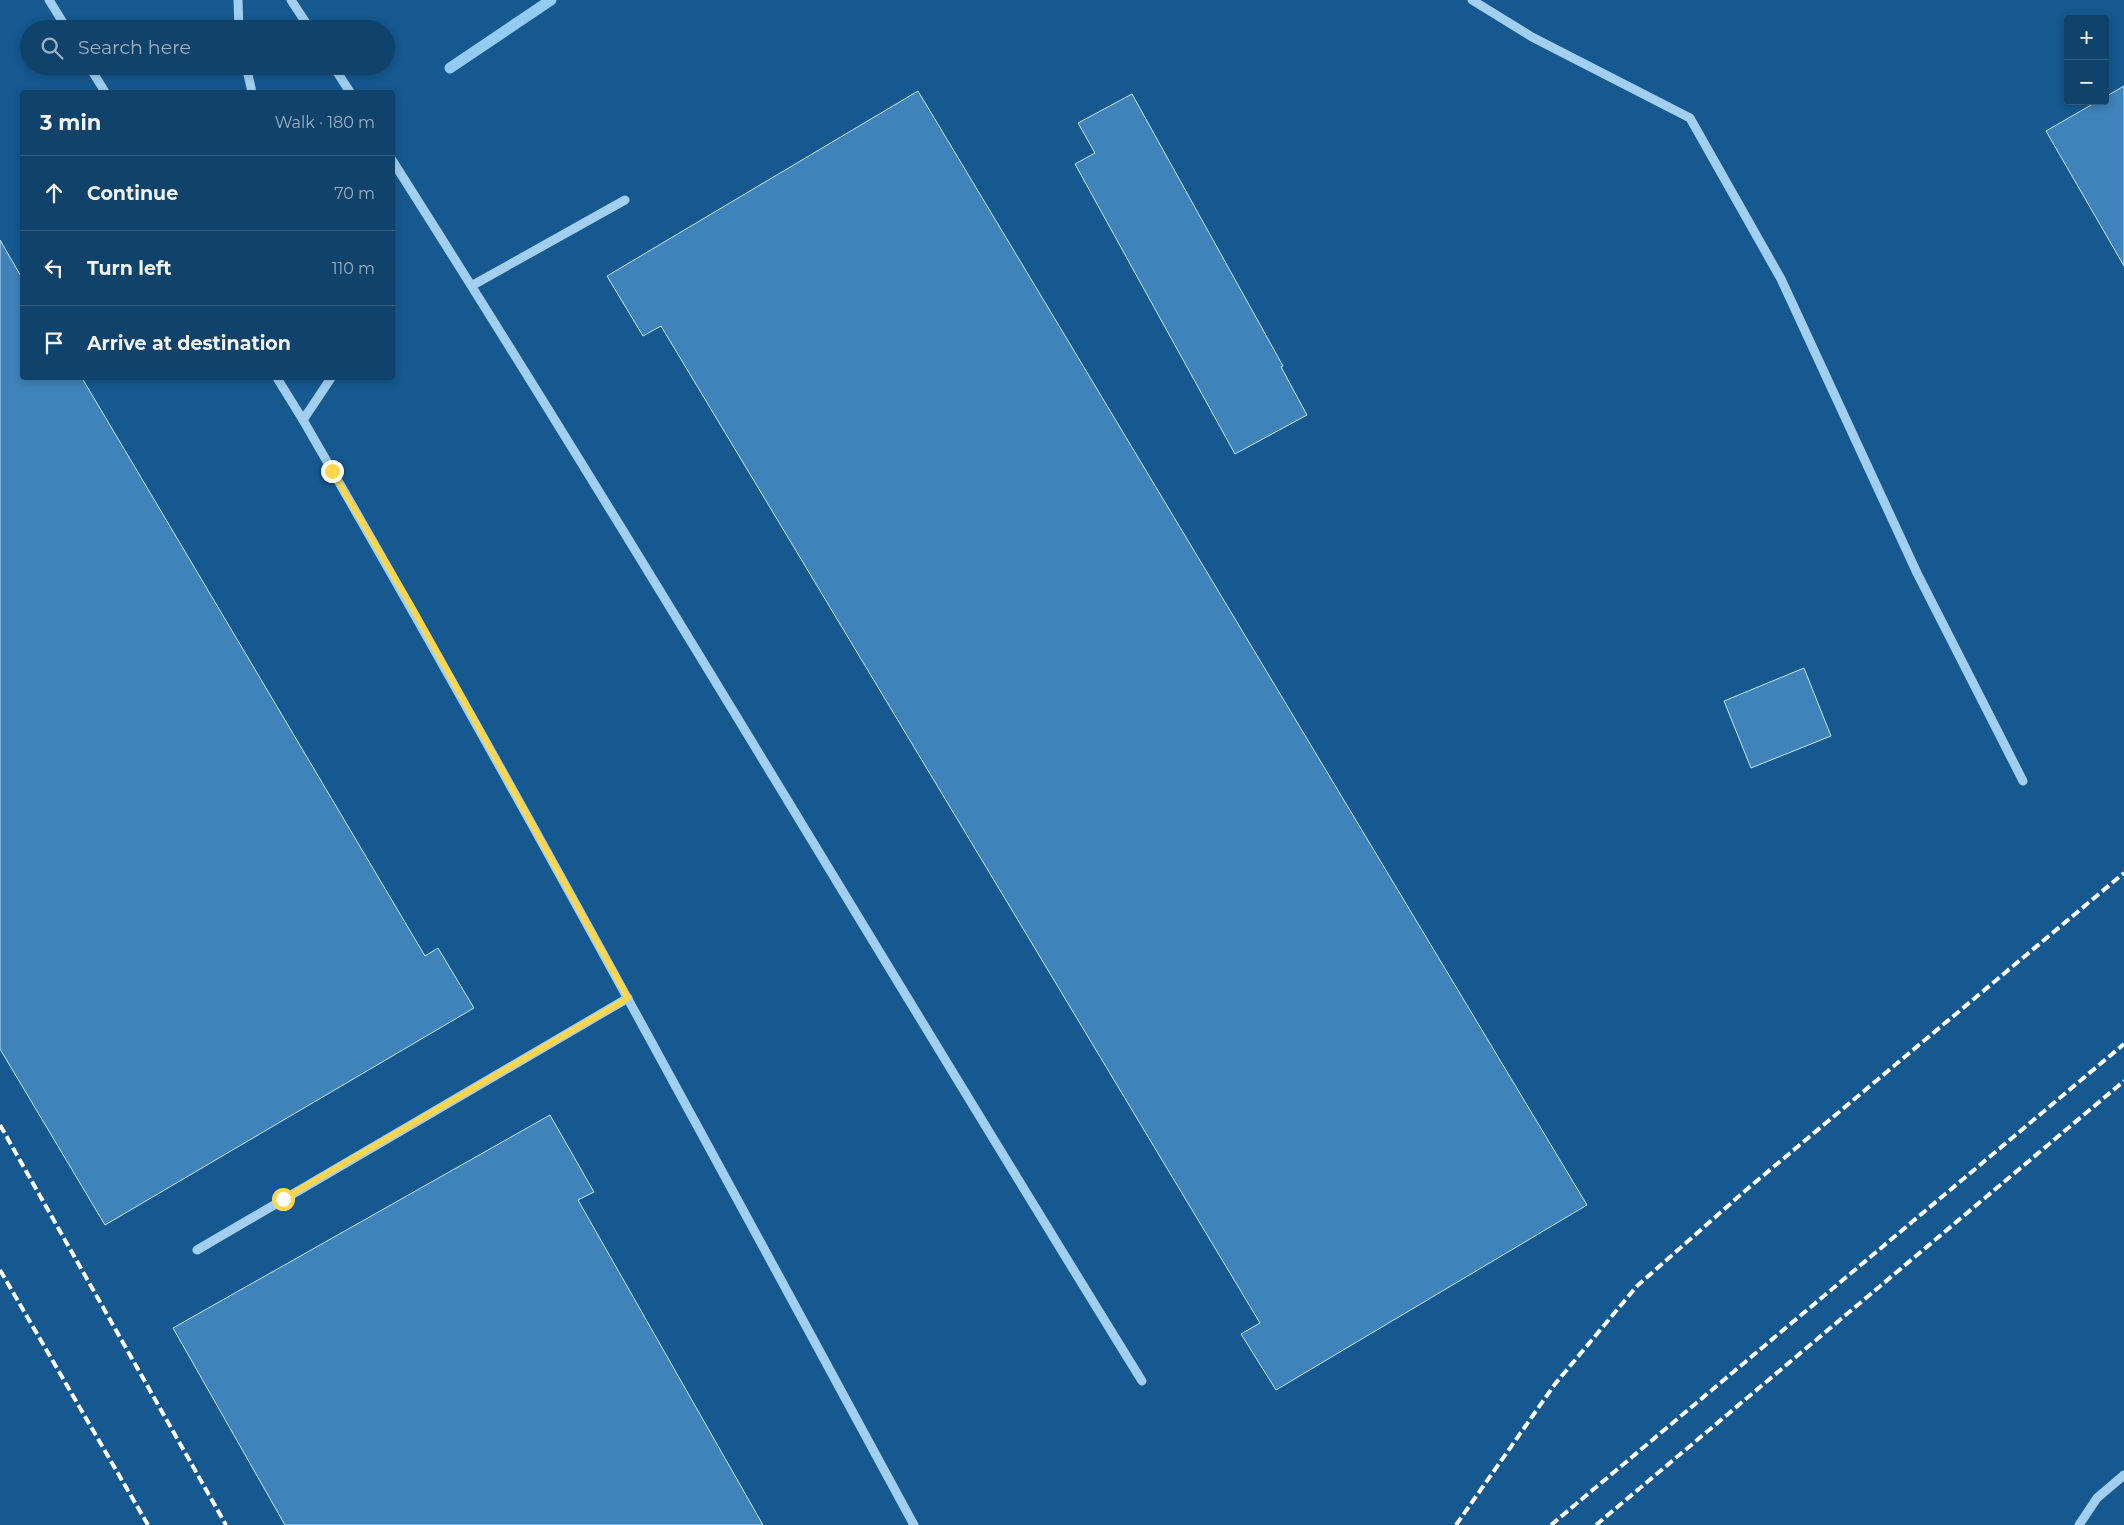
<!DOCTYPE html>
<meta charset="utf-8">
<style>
body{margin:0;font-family:Montserrat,sans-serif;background:#1e4e74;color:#f1f3f6}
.controls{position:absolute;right:15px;top:15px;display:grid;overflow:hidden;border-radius:5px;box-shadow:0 2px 8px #0003}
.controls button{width:45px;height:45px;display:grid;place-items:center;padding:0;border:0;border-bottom:1px solid #305c7f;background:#10436c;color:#f1f3f6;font:25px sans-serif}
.stop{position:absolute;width:15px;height:15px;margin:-11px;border:4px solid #ffd54a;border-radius:50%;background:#fff}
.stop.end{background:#ffd54a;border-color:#fff;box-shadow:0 1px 5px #0008}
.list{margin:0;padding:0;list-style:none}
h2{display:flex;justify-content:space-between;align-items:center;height:65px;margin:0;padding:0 20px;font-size:21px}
h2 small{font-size:16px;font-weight:400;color:#9cb0c2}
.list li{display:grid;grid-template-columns:32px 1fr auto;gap:15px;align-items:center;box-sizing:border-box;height:75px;padding:0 20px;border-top:1px solid #305c7f}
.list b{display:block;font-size:19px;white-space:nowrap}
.list em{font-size:16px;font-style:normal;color:#9cb0c2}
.icon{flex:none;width:28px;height:28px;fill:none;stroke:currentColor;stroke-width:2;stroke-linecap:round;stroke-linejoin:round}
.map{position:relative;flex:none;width:2124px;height:1525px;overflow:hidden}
.search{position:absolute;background:#10436c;box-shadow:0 2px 8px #0003;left:20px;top:20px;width:375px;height:55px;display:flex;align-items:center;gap:12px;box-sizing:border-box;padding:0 18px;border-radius:28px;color:#9cb0c2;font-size:19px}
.panel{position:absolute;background:#10436c;box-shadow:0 2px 8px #0003;left:20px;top:90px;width:375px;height:290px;border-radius:5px}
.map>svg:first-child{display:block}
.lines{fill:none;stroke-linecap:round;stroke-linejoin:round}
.stream{stroke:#94cbf3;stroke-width:11}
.building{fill:#3e83b9;stroke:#c9e6fc}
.minor{stroke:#a2cff0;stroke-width:9}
.rail{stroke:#fff;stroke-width:4;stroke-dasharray:9 4;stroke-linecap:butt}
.route{stroke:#ffd54a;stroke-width:6}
</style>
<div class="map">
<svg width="2124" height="1525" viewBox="0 0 2124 1525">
<rect width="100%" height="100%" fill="#155990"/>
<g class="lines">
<path class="stream" d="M 450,68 L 551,0"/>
</g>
<g class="building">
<path d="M 2124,86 L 2124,266 L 2046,131 L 2098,101 L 2105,101 L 2105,97 Z"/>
<path d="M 918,91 L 1587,1205 L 1276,1390 L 1241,1334 L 1260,1323 L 661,326 L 643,336 L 607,276 Z"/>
<path d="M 1132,94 L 1283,366 L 1281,367 L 1307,415 L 1235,454 L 1075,164 L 1095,153 L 1078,123 Z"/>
<path d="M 0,240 L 22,278 L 22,378 L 82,378 L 425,956 L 438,948 L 474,1008 L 105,1225 L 0,1049 Z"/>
<path d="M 1804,668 L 1831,736 L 1751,768 L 1724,701 Z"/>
<path d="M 550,1115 L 594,1192 L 578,1200 L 763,1525 L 285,1525 L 173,1328 Z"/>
</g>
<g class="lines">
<g class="minor">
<path d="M 49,0 L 67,29"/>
<path d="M 238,0 L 239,29"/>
<path d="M 291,0 L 310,29"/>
<path d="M 1472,0 L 1532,37 L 1690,118 L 1781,279 L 1917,573 L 2023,781"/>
<path d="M 89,66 L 105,92"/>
<path d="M 246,66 L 252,92"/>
<path d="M 333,66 L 350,92"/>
<path d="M 392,160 C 648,563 890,974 1142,1381"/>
<path d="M 473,285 L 625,200"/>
<path d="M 277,378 L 303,420"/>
<path d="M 331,378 L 303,420 C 514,784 713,1155 914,1525"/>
<path d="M 197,1250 L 628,998"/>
<path d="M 2079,1525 L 2097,1498 L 2124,1475"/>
</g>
<g class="rail">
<path d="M 0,1125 L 226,1525"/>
<path d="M 0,1270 L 148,1525"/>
<path d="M 1456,1525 L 1555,1384 L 1637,1286 L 1746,1190 L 2124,873"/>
<path d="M 1551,1525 L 2124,1044"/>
<path d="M 1596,1525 L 2124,1081"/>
</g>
</g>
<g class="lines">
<path class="route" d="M 283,1199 L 628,998 L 412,607 L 332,471"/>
</g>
</svg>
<div class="controls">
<button>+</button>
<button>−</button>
</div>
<div class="stop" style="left:283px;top:1199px"></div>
<div class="stop end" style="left:332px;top:471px"></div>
<div class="search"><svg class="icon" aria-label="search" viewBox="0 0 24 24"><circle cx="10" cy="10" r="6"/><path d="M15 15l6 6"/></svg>Search here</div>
<section class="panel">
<h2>3 min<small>Walk · 180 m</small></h2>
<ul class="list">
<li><svg class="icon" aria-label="ahead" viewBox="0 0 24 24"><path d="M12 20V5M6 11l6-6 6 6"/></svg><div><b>Continue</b></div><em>70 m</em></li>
<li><svg class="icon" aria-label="left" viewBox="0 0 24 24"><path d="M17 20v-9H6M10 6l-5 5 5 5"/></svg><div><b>Turn left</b></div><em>110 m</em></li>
<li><svg class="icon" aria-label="arrive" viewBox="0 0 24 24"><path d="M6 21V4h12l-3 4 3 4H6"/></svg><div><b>Arrive at destination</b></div></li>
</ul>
</section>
</div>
